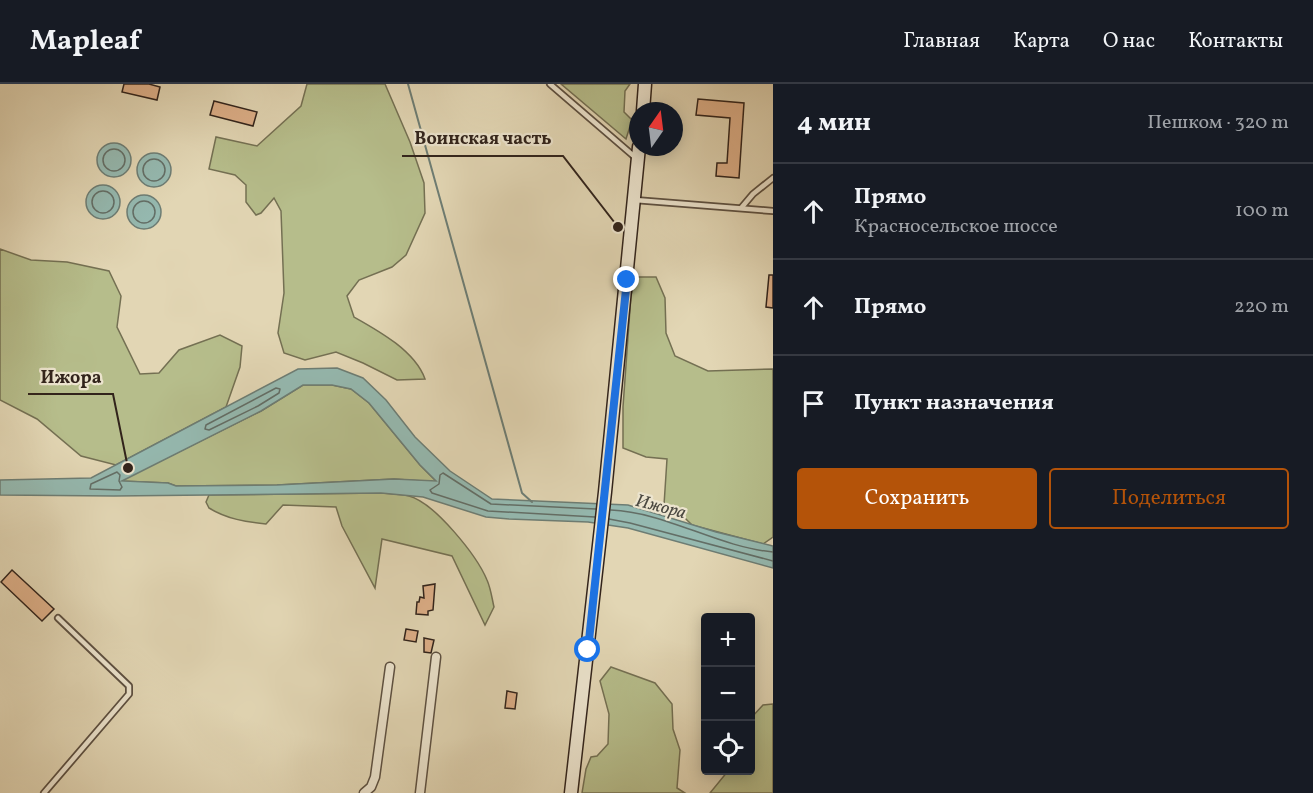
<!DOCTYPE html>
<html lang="ru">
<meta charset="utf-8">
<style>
body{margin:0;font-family:Vollkorn,serif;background:#242831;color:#f1f3f6}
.controls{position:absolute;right:18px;bottom:18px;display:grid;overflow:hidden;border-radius:6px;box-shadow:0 3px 15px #0003}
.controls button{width:54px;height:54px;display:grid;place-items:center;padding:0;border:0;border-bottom:2px solid #363941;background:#171b24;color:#f1f3f6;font:30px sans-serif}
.compass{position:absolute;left:629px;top:18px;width:54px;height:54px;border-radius:50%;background:#171b24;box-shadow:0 3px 15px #0003;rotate:14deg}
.stop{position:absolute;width:18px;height:18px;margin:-14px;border:4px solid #1a73e8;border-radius:50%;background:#fff}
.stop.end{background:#1a73e8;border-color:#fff;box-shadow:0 2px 6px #0008}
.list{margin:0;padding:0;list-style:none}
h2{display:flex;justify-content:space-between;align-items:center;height:78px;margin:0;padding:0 24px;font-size:26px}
h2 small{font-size:20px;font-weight:400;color:#9ea1a6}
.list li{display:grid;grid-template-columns:39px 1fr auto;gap:18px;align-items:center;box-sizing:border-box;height:96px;padding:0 24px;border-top:2px solid #363941}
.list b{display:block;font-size:22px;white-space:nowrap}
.list p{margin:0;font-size:20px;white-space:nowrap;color:#9ea1a6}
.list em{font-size:20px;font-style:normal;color:#9ea1a6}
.actions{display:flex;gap:12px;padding:18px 24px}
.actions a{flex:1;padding:14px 0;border:2px solid #b45309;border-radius:6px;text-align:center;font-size:21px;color:#b45309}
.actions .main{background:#b45309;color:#fff}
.icon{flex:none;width:33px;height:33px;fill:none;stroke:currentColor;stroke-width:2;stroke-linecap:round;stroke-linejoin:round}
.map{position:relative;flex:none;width:773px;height:709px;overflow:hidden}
header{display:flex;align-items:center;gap:36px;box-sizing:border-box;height:84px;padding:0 30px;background:#171b24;border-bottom:2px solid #363941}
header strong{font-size:28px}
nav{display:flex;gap:33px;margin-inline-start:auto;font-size:21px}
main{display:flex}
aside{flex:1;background:#171b24}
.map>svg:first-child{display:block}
.green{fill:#b6bd8b;stroke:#747053;stroke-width:1.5}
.water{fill:#95b9b0;stroke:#6d7d74;stroke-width:1.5;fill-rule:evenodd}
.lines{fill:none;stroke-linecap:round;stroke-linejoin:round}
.shore{stroke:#636e66;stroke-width:1.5}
.stream{stroke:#6d7d74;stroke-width:2}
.building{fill:#ddaf88;stroke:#31231b;stroke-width:1.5}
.lane-casing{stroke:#5d5041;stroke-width:8}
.street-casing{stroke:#5d5041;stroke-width:11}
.secondary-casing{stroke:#31231b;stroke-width:15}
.lane{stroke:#ece4ce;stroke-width:4.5}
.street{stroke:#ece4ce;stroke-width:8}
.secondary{stroke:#ece4ce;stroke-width:12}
.route{stroke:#1a73e8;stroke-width:8}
.labels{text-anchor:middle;stroke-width:4.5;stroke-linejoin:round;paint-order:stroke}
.water-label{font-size:18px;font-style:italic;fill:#4a4840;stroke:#ece4ce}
.leader{fill:none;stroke:#31231b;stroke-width:2}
.callout-dot{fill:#31231b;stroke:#ece4ce;stroke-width:2}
.callout-label{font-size:18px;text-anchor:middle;font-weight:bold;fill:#31231b;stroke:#ece4ce;stroke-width:4.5;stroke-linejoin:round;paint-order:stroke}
</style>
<header>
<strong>Mapleaf</strong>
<nav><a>Главная</a><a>Карта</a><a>О нас</a><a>Контакты</a></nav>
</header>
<main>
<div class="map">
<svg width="773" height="709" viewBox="0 0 773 709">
<rect width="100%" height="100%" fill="#e2d6b4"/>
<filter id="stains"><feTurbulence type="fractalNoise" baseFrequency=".00333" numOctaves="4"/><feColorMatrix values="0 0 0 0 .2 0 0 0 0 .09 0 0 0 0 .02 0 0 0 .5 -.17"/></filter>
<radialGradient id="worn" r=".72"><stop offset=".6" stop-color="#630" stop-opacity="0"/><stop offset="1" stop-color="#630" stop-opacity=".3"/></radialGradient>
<g class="green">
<path d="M 307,0 L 385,0 L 410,58 L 424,99 L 425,129 L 406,171 L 392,183 L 359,196 L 347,212 L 354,233 C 379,247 415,267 425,295 L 397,296 L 363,279 L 336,268 L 305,276 L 284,269 L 278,249 L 284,209 L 281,127 L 274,114 L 261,129 L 256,131 L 246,118 L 246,101 L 235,91 L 209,85 L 216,53 L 257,62 L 301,22 Z"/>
<path d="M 561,0 L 630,0 L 625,7 L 624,28 L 632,36 L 626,55 Z"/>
<path d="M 0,165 L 31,176 L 67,178 L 109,187 L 121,212 L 117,243 L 140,290 L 159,289 L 179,266 L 220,251 L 242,262 L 240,283 L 226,323 L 116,381 L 81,372 L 37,335 L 0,316 Z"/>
<path d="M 636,193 L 656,193 L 665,214 L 666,249 L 675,272 L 708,287 L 773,285 L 773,453 L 763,460 L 692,441 L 680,429 L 664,421 L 667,375 L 646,373 L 623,364 L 623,323 L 631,211 Z"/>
<path d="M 303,301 L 332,301 L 351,305 L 369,319 L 420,381 L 437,398 L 394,395 L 277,401 L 176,402 L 168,399 L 120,397 L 261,327 Z"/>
<path d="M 381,409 C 390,410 401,410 409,412 C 435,419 477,472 487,496 C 491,505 492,515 494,523 L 485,541 L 452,472 L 382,455 L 375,504 L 342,442 L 336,423 L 283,421 L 266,440 C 246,438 227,435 209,424 L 206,418 L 209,411 Z"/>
<path d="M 611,583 L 655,599 L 672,620 L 673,645 L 680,666 L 677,704 L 685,709 L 582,709 L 586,685 L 591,673 L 597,672 L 608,660 L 609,630 L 600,597 Z"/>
<path d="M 773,620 L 773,709 L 710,709 L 728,687 L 750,686 L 751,634 L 763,621 Z"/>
</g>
<g class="water">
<circle cx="114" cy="76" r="17"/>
<circle cx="154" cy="86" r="17"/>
<circle cx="103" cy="118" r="17"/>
<circle cx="144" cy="128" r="17"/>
<path d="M 337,284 L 363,294 L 386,316 L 415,353 L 450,387 L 492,415 L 628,421 L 716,448 L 773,462 L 773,484 L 628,444 L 588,438 L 509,435 L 486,433 L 423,413 L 381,409 L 114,412 L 0,411 L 0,396 L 91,394 L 298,285 ZM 303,301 L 332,301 L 351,305 L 369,319 L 420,381 L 436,397 L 394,395 L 277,401 L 176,402 L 168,399 L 122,397 L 261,327 Z"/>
</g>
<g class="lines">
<g class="shore">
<circle cx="114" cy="76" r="11"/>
<circle cx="154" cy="86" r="11"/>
<circle cx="103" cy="118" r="11"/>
<circle cx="144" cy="128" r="11"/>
<path d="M 276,304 L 280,305 L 279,309 L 258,322 L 209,346 L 205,345 L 206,341 Z"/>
<path d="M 117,388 L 120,391 L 119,397 L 122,403 L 120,406 L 90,405 L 91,400 Z"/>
<path d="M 611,426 C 665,428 718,463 773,468"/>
<path d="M 595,433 L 488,427 L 432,409 L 430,406 L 439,400 L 440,391 L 443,389 L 491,420 L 596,425"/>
<path d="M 609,435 L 630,439 L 773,477"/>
</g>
<path class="stream" d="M 408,0 L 522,409 L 532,418"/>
</g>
<g class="building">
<path d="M 124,0 L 149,0 L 160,3 L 157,16 L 122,8 Z"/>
<path d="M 698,15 L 744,19 L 739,94 L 716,92 L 717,79 L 727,79 L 730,34 L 696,31 Z"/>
<path d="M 214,17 L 257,28 L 253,42 L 210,31 Z"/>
<path d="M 769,191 L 773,191 L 773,224 L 766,223 Z"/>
<path d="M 12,486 L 54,525 L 42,537 L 1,498 Z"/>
<path d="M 435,500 L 433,526 L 428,527 L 428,531 L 416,530 L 417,518 L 419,518 L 420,513 L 424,514 L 423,502 Z"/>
<path d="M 406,545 L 418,547 L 416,558 L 404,556 Z"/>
<path d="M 424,554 L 434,556 L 431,569 L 424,568 Z"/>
<path d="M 507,607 L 517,609 L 515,625 L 505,624 Z"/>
</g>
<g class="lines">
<g class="lane-casing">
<g id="lane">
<path d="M 550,0 L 636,74"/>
<path d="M 635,116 L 773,127"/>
<path d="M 742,123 L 753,110 L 773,94"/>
<path d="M 44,709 L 129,610 L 129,602 L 58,534"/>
</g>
</g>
<g class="street-casing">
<g id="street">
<path d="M 364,709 L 371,703 L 375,693 L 390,583"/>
<path d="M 420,709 L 436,573"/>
</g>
</g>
<g class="secondary-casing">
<g id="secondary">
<path d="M 643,27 L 645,0"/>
<path d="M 571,709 L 605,408 L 639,63"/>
</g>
</g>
<use href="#lane" class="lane"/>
<use href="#street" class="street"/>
<use href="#secondary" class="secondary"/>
</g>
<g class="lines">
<path class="route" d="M 588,566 L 627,196"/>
</g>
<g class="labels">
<g class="water-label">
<text transform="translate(661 422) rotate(15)" y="6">Ижора</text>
</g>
</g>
<path class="leader" d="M618 143L563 72H402M128 384L113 310H28"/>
<g class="callout-dot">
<circle cx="618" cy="143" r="6"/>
<circle cx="128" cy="384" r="6"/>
</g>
<g class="callout-label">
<text x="483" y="60">Воинская часть</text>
<text x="71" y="299">Ижора</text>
</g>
<rect width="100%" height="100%" filter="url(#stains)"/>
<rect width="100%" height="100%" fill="url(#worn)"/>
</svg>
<div class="controls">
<button>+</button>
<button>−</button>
<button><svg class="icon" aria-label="locate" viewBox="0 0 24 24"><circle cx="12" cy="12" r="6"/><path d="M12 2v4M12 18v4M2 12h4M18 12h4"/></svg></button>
</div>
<svg class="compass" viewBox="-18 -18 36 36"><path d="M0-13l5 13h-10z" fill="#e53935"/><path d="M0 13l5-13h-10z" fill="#9ea1a6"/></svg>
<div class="stop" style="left:588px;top:566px"></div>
<div class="stop end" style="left:627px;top:196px"></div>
</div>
<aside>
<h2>4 мин<small>Пешком · 320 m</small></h2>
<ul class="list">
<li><svg class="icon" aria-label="ahead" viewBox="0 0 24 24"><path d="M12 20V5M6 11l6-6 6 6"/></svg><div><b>Прямо</b><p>Красносельское шоссе</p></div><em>100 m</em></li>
<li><svg class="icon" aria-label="ahead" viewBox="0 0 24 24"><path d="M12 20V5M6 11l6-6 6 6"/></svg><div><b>Прямо</b></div><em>220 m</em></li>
<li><svg class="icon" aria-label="arrive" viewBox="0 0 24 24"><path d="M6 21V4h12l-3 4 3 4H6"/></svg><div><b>Пункт назначения</b></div></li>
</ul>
<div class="actions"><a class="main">Сохранить</a><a>Поделиться</a></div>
</aside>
</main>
